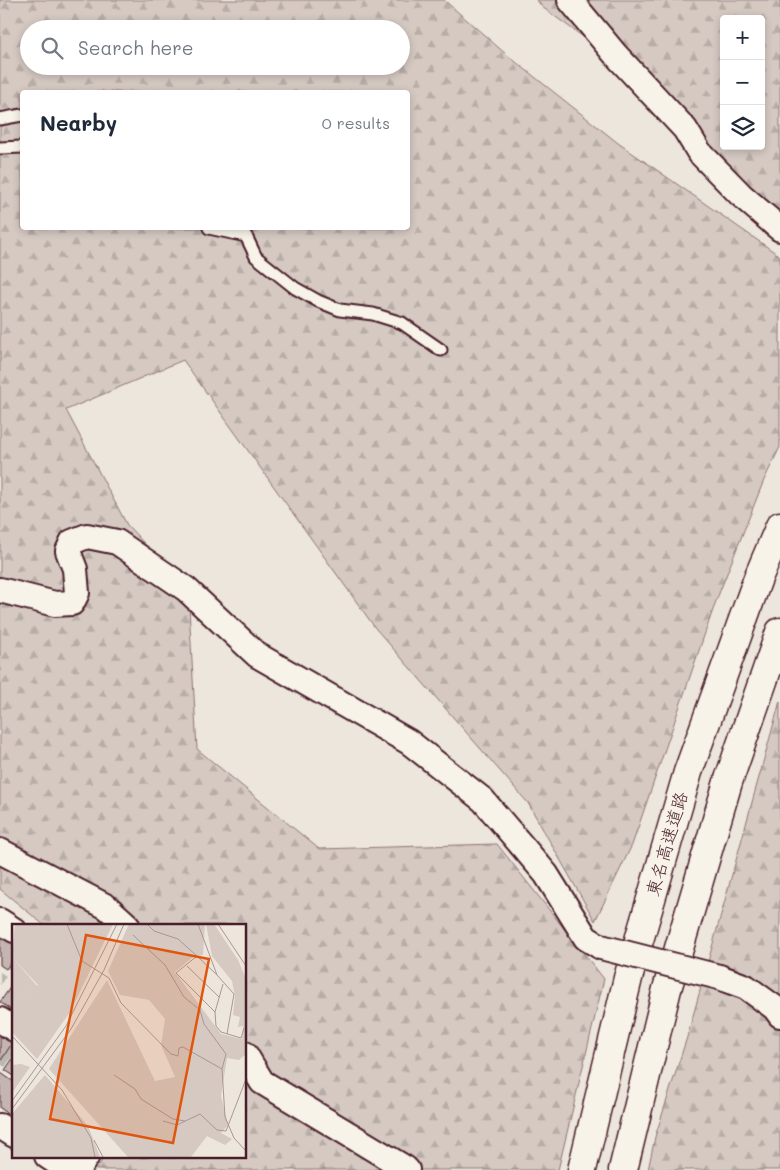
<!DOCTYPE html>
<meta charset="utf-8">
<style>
body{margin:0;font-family:Mali,"Klee One",sans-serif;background:#f6f6f7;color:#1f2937}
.controls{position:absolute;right:15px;top:15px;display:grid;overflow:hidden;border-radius:5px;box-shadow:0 2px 8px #0003}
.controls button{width:45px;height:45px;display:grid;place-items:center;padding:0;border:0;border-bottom:1px solid #e0e1e3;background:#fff;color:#1f2937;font:25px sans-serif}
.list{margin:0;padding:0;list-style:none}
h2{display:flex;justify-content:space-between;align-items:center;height:65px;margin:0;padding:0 20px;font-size:21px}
h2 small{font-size:16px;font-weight:400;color:#747a83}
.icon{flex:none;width:28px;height:28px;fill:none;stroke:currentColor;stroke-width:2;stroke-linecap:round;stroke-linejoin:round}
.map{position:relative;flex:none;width:780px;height:1170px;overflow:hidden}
.search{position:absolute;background:#fff;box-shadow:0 2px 8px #0003;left:20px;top:20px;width:390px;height:55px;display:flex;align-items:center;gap:12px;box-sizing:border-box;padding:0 18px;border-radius:28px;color:#747a83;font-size:19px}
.panel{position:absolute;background:#fff;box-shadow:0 2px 8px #0003;left:20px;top:90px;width:390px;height:140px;border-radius:5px}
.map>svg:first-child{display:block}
.forest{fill:url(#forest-firs);stroke:#907476;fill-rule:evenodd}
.shadow{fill:#0003}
.building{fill:#c4b5b0;stroke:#4a1f2b}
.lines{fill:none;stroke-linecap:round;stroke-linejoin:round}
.lane-casing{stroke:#4a1f2b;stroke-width:15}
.street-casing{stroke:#4a1f2b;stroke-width:28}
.highway-casing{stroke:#4a1f2b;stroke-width:31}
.lane{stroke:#f7f3e8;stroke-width:11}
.street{stroke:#f7f3e8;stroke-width:24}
.highway{stroke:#f7f3e8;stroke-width:28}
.street-bridge-casing{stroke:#4a1f2b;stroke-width:28;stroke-linecap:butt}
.street-bridge{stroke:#f7f3e8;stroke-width:24}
.labels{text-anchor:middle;stroke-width:5;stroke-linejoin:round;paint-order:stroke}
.street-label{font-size:18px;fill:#4a1f2b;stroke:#f7f3e8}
.inset-road{fill:none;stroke:#ab9696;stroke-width:1}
.view{fill:#e0560e;fill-opacity:0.15;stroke:#e0560e;stroke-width:2.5}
.inset-edge{fill:none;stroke:#4a1f2b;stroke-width:2.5}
</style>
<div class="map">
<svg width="780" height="1170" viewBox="0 0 780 1170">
<defs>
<pattern id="forest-firs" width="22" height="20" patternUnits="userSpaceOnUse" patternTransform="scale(1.25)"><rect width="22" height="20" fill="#d5c9c2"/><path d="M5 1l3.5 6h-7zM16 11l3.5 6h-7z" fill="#b8aca7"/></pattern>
</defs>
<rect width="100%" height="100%" fill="#ece6dd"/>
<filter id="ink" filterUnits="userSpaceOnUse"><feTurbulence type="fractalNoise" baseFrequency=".02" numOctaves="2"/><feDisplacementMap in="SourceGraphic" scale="10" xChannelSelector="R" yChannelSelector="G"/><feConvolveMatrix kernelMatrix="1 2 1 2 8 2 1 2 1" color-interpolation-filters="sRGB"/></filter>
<g filter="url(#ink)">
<g class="forest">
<path d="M 0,0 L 444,0 L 507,55 L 618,143 L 780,256 L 780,447 L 764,480 L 716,601 L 632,845 L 595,921 L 528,803 L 376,629 L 183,360 L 66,410 L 127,525 L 188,590 L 197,749 L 319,849 L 497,844 L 604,979 L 558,1170 L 96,1170 L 105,1156 L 245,1156 L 245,925 L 44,925 L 0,889 ZM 29,29 L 401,29 L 401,66 L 29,66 ZM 22,92 L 408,92 L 408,228 L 22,228 Z"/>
<path d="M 537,0 L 780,0 L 780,216 L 776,214 L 688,121 L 600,49 L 542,7 ZM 724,19 L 761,19 L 761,146 L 724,146 Z"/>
<path d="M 780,701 L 780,1170 L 648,1170 L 655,1137 L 688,1034 Z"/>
</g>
<g class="shadow">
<path d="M 0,936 L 14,945 L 14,976 L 12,975 L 13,972 L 0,963 Z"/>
<path d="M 0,972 L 6,976 L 0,985 Z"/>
<path d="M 0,1032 L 14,1041 L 14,1054 L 5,1067 L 0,1064 Z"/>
</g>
<g class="building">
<path d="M 0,935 L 14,944 L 14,958 L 6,969 L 0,965 Z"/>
<path d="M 14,982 L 14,1012 L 0,1002 Z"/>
<path d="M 0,1031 L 14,1040 L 0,1062 Z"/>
<path d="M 14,1057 L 14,1076 L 5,1070 Z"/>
<path d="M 1,1073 L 14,1082 L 14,1113 L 12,1116 L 0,1108 L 0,1075 Z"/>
</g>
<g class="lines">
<g class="lane-casing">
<g id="lane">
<path d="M 0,119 L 22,115"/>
<path d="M 0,148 L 22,147"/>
<path d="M 209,228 L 246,236 L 256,257 L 295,288 L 318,301 L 340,310 L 373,314 L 402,323 L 441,350"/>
</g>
</g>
<g class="street-casing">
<g id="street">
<path d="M 570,0 L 615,54 L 685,129 L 699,152 L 741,195 L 780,229"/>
<path d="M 0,590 L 55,604 L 72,603 L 77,593 L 75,569 L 68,551 L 72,542 L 87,536 L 117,542 L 186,589 L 257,655 L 409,742 L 483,800 L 546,874 L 586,938 L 601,947"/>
<path d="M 0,851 L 107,907 L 127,925"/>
<path d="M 0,921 L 14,930"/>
<path d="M 719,977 L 746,987 L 775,1008 L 780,1015"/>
<path d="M 0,1020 L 14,1029"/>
<path d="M 245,1054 L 262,1082 L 405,1168 L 407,1170"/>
<path d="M 0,1126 L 14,1135"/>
<path d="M 47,1156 L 68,1170"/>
<path d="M 78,1170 L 87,1156"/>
</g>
</g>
<g class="highway-casing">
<g id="highway">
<path d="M 582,1170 L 628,978 L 688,772 L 758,578 L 780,526"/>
<path d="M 623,1170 L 667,989 L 728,782 L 780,632"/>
</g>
</g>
<use href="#lane" class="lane"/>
<use href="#street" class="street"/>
<use href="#highway" class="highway"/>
<g class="street-bridge-casing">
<path id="street-bridge" d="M 601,947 L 719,977"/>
</g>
<use href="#street-bridge" class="street-bridge"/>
</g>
</g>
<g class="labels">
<g class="street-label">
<text transform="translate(667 844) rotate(-74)" y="6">東名高速道路</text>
</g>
</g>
<g transform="translate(12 924)">
<rect width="234" height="234" fill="#ece6dd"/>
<path d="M 0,33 L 25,62 L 0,80 Z" fill="#d5c9c2"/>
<path d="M 3,0 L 101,0 L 58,88 L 25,135 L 0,108 L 0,80 L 26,61 L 0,33 ZM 117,0 L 193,0 L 191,31 L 182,32 L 163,48 L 209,110 L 230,115 L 231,102 L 226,103 L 228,93 L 221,91 L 223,72 L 220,57 L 200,32 L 194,0 L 202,0 L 226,36 L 234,55 L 234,130 L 227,136 L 215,134 L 209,172 L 216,201 L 209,209 L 220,215 L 213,221 L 195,212 L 179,233 L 116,233 L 37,145 L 95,56 L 143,157 L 163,153 L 149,121 L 153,95 L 137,76 L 108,71 L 96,47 ZM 9,140 L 18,143 L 0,169 L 0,141 ZM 33,151 L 76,202 L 88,233 L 0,233 L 0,190 Z" fill="#d5c9c2"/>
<path class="inset-road" d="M 55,0 L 70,37 L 97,54 L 109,79 L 159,130 L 166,132 L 167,124 L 171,123 L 210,145 L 213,193 L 222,214 L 234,227M 135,0 L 142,7 L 166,15 L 185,32M 186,0 L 205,51 L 222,70 L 215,110M 206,0 L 234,42M 121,11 L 153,41 L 172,73 L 188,86 L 192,100 L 214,130 L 210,145M 175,42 L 207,73M 211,60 L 203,88 L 204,102 L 209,108 L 229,114 L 232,104M 203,88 L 164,49 L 185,32 L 205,51M 0,112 L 50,166 L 79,214 L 83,233M 102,151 L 123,165 L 129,175 L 161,195 L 173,197M 0,177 L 54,102 L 105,0M 0,185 L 59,105 L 92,46 L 112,0M 151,197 L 165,201 L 188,190 L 205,206 L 214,207 L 234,155M 82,216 L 91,233"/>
<path class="view" d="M 74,11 L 197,35 L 161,219 L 38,195 Z"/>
<rect width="234" height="234" class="inset-edge"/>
</g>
</svg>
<div class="controls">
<button>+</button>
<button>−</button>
<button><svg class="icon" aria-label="layers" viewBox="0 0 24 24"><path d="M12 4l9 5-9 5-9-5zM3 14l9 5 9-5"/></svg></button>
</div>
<div class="search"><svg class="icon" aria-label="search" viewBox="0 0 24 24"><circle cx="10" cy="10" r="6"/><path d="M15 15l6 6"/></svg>Search here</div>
<section class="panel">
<h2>Nearby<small>0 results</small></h2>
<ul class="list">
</ul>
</section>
</div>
